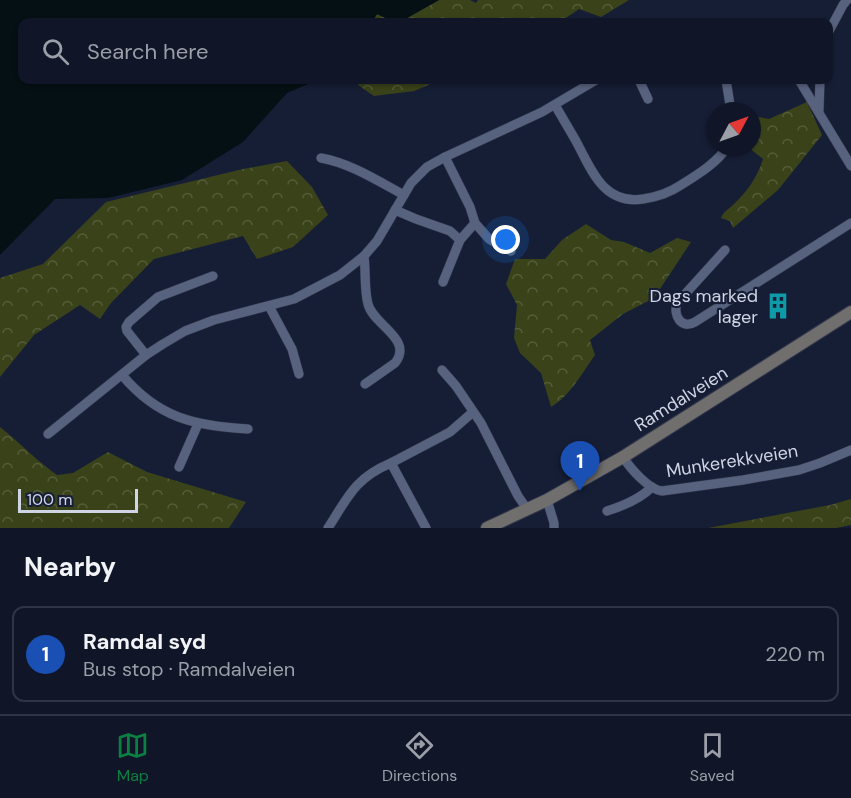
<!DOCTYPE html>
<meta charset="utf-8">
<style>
body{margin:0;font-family:"DM Sans",sans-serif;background:#1e2334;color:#f1f3f6}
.compass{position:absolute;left:707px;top:102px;width:54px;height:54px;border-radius:50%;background:#101628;box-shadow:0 2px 4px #0004;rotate:49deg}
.scale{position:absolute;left:18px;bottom:15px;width:120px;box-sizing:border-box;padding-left:6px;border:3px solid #cfd5e5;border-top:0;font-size:16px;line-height:21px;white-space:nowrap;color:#cfd5e5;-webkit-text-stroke:4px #161e36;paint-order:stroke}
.you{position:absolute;left:506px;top:240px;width:21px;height:21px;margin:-15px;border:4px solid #fff;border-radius:50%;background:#1a73e8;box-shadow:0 0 0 9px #1a73e833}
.badge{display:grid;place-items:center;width:39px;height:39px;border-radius:50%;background:#0b8043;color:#fff;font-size:20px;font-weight:700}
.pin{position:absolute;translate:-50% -50px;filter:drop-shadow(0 2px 3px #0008)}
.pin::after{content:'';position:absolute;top:32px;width:21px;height:18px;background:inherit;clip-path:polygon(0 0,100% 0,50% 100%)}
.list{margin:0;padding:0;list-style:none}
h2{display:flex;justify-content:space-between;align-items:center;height:78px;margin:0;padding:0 24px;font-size:26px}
h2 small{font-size:20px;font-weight:400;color:#9c9fa8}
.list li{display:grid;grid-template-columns:39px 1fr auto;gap:18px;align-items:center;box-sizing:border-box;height:96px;margin:0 12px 12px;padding:0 12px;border:2px solid #303545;border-radius:12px}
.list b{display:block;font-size:22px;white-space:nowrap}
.list p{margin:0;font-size:20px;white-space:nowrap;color:#9c9fa8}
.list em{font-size:20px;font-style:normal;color:#9c9fa8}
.icon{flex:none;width:33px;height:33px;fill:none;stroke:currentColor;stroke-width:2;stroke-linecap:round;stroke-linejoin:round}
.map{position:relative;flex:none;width:851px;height:528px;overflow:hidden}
.search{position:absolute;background:#101628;box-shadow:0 2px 4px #0004;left:18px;right:18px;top:18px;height:66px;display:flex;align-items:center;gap:15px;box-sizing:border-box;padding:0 21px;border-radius:12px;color:#9c9fa8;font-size:22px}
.sheet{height:186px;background:#101628}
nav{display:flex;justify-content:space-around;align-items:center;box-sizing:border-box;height:84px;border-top:2px solid #303545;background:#101628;font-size:16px;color:#9c9fa8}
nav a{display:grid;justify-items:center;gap:3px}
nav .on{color:#0b8043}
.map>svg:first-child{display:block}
.forest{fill:url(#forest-crowns)}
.water{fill:#051014}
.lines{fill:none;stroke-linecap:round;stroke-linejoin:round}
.street-casing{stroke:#34384c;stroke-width:10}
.secondary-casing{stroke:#34384c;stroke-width:14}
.street{stroke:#57627e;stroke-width:9}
.secondary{stroke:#706f6d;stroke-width:12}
.labels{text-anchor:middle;stroke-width:4.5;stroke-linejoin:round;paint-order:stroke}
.poi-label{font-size:18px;fill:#cfd5e5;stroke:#161e36;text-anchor:end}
.street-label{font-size:18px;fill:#cfd5e5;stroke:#161e36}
</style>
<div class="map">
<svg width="851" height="528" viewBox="0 0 851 528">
<defs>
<pattern id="forest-crowns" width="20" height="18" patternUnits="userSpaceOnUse" patternTransform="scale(1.5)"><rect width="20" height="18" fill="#3a4219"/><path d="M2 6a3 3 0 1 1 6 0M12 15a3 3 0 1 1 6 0" fill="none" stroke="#555c3a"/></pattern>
</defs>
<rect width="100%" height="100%" fill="#161e36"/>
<g class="forest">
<path d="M 439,0 L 470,0 L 476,3 L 478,0 L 629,0 L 601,17 L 579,9 L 560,22 L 372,22 L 377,14 L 392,21 L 407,18 Z"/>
<path d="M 357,80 L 440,80 L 414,91 L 374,96 L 358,85 Z"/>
<path d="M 807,102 L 822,135 L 778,190 L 733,228 L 730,221 L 721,218 C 724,211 729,209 734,204 C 747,192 758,176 763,159 L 748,147 L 752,147 L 752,116 L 769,119 Z"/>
<path d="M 287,161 L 312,187 L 328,215 L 293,247 L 257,259 L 243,236 L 154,259 L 111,303 L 100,319 L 80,305 L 34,335 L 0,377 L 0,278 L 43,264 L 106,202 L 243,169 Z"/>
<path d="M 586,224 L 611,240 L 624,242 L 650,253 L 677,238 L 691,242 L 654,298 L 623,314 L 590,340 L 595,355 C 582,373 570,396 551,407 L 541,373 L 520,353 L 514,338 L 517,305 L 506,284 L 515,259 L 545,259 L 562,240 Z"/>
<path d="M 0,427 C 20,443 37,461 57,475 L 73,473 L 108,452 L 147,472 L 246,502 L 229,528 L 0,528 Z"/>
<path d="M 851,499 L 851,525 L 836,528 L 708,528 L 830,505 Z"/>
</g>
<path class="water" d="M 0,0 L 439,0 L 407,18 L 392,21 L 377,14 L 372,22 L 22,22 L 22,80 L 318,80 L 287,93 L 243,142 L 182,180 L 108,198 L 55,199 L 0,255 Z"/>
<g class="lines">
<g class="street-casing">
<g id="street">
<path d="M 828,33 L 843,5 L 847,0"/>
<path d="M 639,80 L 648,99"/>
<path d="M 726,80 L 731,111"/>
<path d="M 799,80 L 851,166"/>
<path d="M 555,105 C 562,117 569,129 576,141 C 591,169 603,205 643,199 C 657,197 669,193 681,185 C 697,175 717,163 727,147"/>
<path d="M 819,110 L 820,80"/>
<path d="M 445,157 L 470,207 L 475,223 L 489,239 L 511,251"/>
<path d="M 321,158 C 350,163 378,181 404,195"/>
<path d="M 395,210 L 416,219 L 450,231 L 460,240"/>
<path d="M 725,250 L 677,303 C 673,315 681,330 695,322 L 851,223"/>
<path d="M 364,256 C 366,272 364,289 368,304 C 373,325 414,339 395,363 L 365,384"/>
<path d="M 443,282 L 460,240 L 475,223"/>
<path d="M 269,306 L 292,349 L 299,374"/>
<path d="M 146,355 L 127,331 L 126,327 L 129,322 L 158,297 L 213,276"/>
<path d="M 442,370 L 456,386 L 481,423 L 518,496 L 527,509"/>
<path d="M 122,375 C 158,418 195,426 248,429"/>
<path d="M 48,434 L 146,355 L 163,344 L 185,331 L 214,320 L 294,299 L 340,275 L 364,256 L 377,241 L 411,183 L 427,167 L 445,157 L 542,112 L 596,80"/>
<path d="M 623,457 C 630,468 649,490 662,491 L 743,480 L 799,470 L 820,463 L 851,450"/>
<path d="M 391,463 L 450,432 L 473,412"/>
<path d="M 179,467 L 198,424"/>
<path d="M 547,500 L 554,523 L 554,528"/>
<path d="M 607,511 C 623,506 640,499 652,487"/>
<path d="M 328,528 C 348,497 355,478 391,463 L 426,528"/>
</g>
</g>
<g class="secondary-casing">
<path id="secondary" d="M 487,528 L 547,500 L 623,457 L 851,312"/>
</g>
<use href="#street" class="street"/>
<use href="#secondary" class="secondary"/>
</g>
<defs>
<g id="building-bare" transform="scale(2.07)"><path d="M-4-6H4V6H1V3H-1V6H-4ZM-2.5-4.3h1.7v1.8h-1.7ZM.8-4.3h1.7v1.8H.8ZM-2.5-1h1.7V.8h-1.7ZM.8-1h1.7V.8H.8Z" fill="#0f9aa8" stroke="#161e36" stroke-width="2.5" paint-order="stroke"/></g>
</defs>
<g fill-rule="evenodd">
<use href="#building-bare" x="778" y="306"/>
</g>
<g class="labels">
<g class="poi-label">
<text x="758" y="302">Dags marked<tspan x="758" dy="21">lager</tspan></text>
</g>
<g class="street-label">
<text transform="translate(681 399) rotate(-32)" y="6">Ramdalveien</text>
<text transform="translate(732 461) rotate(-9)" y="6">Munkerekkveien</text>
</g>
</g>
</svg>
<svg class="compass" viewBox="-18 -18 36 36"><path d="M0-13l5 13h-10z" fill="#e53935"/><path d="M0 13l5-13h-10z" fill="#9c9fa8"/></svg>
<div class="scale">100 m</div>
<div class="you"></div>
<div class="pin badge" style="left:580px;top:491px;background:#1a4fb4">1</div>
<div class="search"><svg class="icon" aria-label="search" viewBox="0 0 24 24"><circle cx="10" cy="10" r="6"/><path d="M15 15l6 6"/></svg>Search here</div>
</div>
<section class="sheet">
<h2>Nearby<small></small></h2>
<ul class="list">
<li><span class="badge" style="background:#1a4fb4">1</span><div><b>Ramdal syd</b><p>Bus stop · Ramdalveien</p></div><em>220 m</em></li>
</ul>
</section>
<nav>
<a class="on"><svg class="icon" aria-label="map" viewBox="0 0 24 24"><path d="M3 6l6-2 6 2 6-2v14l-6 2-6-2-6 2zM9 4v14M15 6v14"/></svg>Map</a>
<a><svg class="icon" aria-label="directions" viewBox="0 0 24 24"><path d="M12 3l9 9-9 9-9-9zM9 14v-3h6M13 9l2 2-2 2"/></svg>Directions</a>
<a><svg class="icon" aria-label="saved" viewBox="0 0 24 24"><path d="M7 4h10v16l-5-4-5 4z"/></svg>Saved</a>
</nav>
